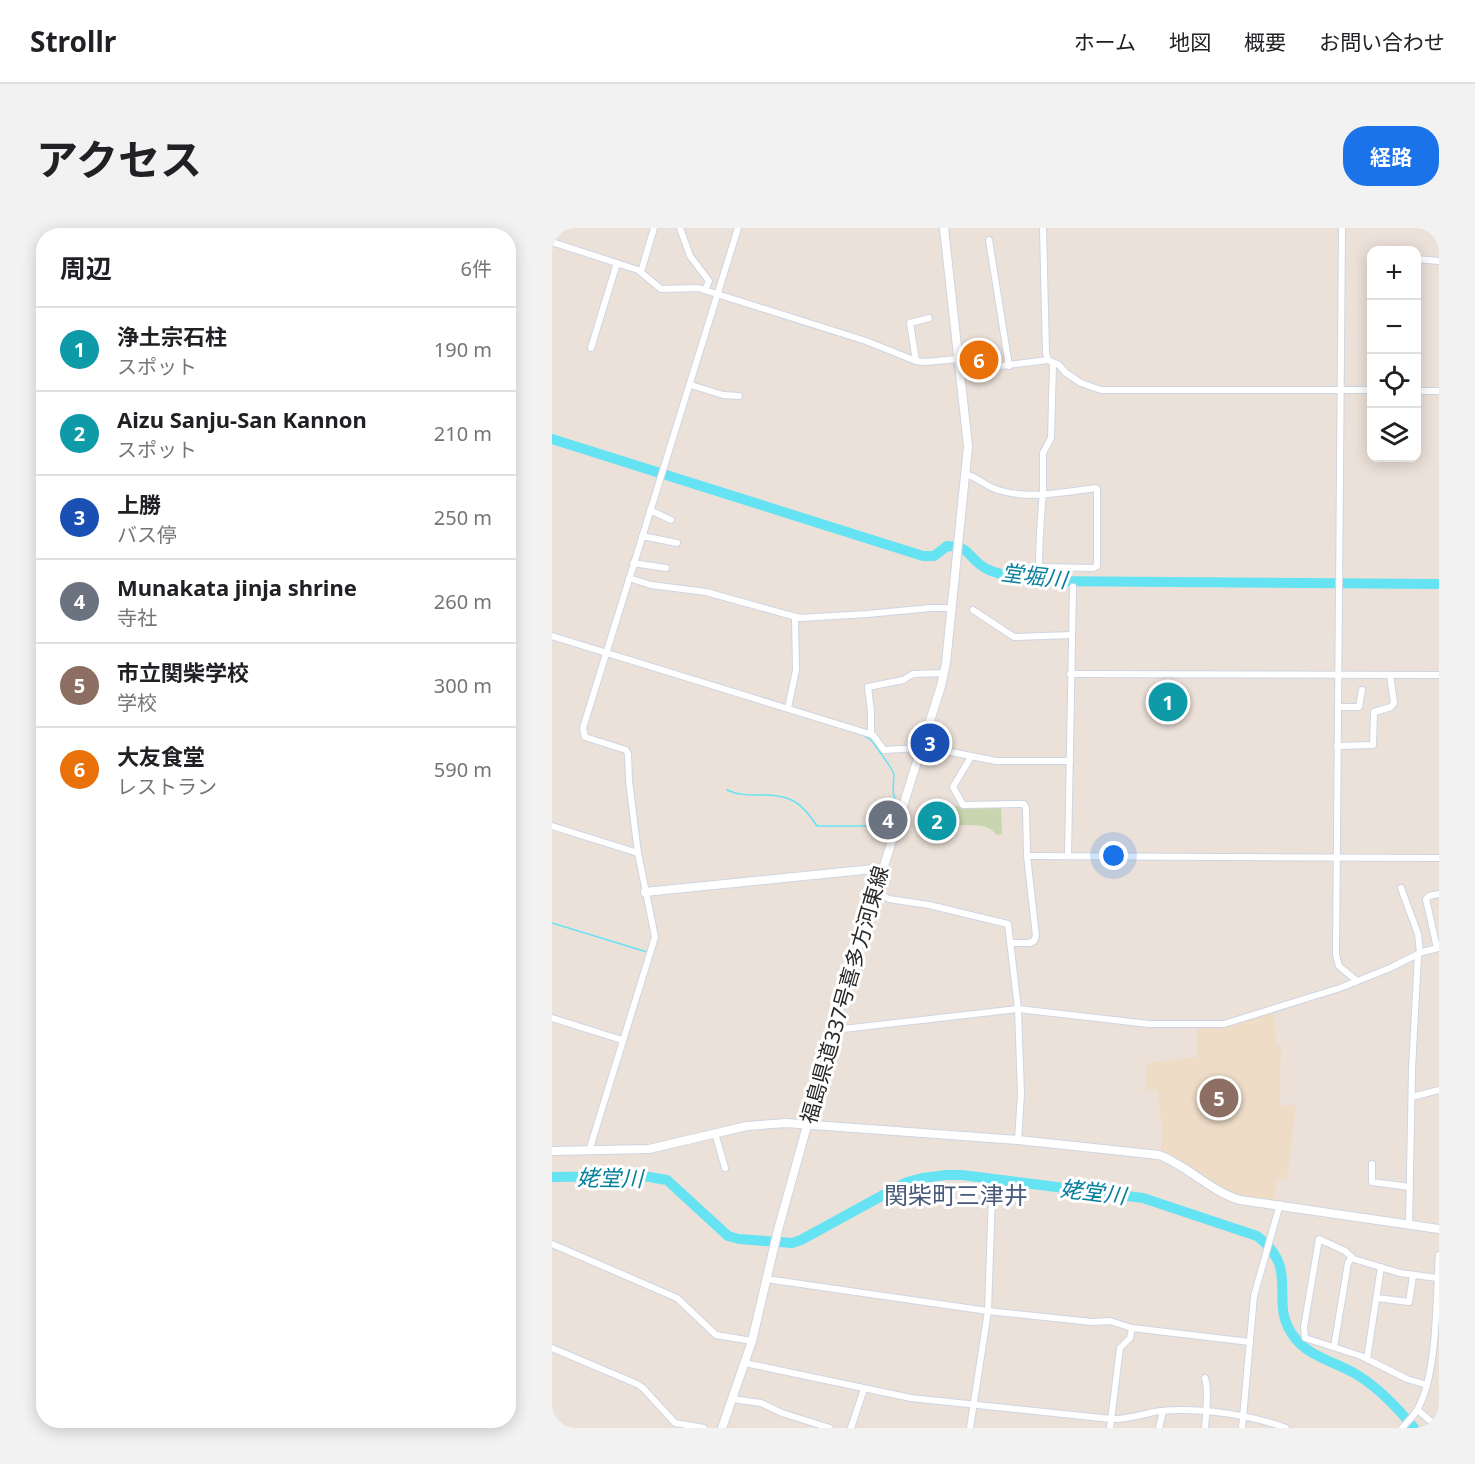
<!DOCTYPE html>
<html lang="ja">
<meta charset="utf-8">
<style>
body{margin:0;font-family:"Noto Sans","Noto Sans JP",sans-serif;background:#f2f2f2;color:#202124}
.controls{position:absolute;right:18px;top:18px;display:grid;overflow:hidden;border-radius:12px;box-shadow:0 3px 15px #0003}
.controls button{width:54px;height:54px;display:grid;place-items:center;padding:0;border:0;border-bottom:2px solid #e0e0e0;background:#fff;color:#202124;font:30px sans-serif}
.you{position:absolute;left:562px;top:628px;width:21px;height:21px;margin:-15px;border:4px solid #fff;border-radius:50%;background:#1a73e8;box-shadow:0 0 0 9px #1a73e833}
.badge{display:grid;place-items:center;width:39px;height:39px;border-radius:50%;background:#1a73e8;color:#fff;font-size:20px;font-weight:700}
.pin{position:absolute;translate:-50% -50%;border:3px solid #fff;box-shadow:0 2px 6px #0006}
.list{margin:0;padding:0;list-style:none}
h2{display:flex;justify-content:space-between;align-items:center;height:78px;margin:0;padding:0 24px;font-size:26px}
h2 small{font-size:20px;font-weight:400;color:#757577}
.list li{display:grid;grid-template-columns:39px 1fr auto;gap:18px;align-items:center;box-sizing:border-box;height:84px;padding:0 24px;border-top:2px solid #e0e0e0}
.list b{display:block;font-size:22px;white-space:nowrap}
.list p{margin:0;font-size:20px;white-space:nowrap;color:#757577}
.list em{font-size:20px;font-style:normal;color:#757577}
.icon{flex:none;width:33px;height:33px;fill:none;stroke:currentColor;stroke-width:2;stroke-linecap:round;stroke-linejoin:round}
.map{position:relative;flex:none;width:887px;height:1200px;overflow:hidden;border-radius:24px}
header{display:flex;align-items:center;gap:36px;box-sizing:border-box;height:84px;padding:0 30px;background:#fff;border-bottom:2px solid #e0e0e0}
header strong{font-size:28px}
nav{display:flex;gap:33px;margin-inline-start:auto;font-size:21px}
.intro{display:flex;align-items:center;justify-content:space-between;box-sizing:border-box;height:144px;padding:0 36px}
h1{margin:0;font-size:42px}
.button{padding:15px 27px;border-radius:24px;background:#1a73e8;color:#fff;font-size:21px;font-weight:700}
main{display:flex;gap:36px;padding:0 36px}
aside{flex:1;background:#fff;border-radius:24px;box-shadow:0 3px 15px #0003}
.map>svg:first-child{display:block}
.education{fill:#eedcc7}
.cemetery{fill:#c8d6af}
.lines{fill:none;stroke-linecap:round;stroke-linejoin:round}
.stream{stroke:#66e3f3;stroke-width:1.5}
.river{stroke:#66e3f3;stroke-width:10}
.street-casing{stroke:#ced5e2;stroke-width:8}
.secondary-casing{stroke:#ced5e2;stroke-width:10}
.street{stroke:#fff;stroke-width:6}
.secondary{stroke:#fff;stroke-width:8}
.labels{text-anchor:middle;stroke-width:6;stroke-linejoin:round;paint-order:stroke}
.street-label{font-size:21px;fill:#282828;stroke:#fff}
.water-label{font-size:22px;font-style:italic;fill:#08809d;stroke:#fff}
.quarter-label{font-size:24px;fill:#47587a;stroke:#fff}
</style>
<header>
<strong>Strollr</strong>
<nav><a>ホーム</a><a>地図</a><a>概要</a><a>お問い合わせ</a></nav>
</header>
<div class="intro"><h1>アクセス</h1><a class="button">経路</a></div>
<main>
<aside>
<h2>周辺<small>6件</small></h2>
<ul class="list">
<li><span class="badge" style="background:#0f9aa8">1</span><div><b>浄土宗石柱</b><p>スポット</p></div><em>190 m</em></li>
<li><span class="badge" style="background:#0f9aa8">2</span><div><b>Aizu Sanju-San Kannon</b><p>スポット</p></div><em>210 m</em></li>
<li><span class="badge" style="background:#1a4fb4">3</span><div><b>上勝</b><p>バス停</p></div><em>250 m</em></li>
<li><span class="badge" style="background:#6b7280">4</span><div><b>Munakata jinja shrine</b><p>寺社</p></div><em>260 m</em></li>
<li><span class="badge" style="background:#8d6e63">5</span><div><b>市立関柴学校</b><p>学校</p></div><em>300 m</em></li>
<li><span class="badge" style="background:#e8710a">6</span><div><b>大友食堂</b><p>レストラン</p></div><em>590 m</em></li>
</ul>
</aside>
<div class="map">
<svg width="887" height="1200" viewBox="0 0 887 1200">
<rect width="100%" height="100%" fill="#ece1d9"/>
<path class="education" d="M 722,781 L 724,817 L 729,818 L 728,877 L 744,877 L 735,951 L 725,950 L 722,972 L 684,967 L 669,960 L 608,923 L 611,909 L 605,862 L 594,862 L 595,835 L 645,829 L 645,798 L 673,798 Z"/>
<path class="cemetery" d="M 401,578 L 449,579 L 450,606 L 445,607 C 434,594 421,598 406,597 L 402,592 L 395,589 L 394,582 Z"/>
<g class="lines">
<g class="stream">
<path d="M 299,503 L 311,507 L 320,513 L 337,537 L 342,546 L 341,564 L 344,574 L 341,578 L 330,581 L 326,598 L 341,599"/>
<path d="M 175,562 C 186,567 195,567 207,567 C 237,566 249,573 265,598 L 325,598"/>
<path d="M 341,578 L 345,581 L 344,586"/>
<path d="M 0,695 L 95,724"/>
</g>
<g class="river">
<path d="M 0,211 L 371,328 L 382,328 L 395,318 C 419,319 414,327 430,338 C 445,349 467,347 485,353 L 887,356"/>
<path d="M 0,949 L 91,948 L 115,952 L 176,1008 L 187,1011 L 240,1015 L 249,1012 L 355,954 L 370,950 L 394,947 L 410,947 L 591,970 L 705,1008 C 751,1043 714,1074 743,1110 C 758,1129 781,1133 802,1145 C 825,1158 845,1179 862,1200"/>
</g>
<g class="street-casing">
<g id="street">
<path d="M 128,0 L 138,28 L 157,53 L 153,62"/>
<path d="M 491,0 L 494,125 L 496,132"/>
<path d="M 790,0 L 784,727 L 787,738 L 805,753"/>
<path d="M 437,12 L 457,138"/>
<path d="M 0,14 L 86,42 L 109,61 L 146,60 L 314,113 L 364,133 L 373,134 L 406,131"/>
<path d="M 864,31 L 887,33"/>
<path d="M 89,44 L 102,0"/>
<path d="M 39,120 L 65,35"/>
<path d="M 364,133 L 358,95 L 377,90"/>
<path d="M 409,143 L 496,132 L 507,137 L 514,145 L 529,155 L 549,162 L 820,162"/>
<path d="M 139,157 L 171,167 L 187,168"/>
<path d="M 864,163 L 887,163"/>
<path d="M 413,246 C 424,248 435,259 446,262 C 477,272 512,264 544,260 L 545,261 L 545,338 L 541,340 L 487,339 C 487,313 489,288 491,262 L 491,225 L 499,210 L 501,136"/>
<path d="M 98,282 L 119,292"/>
<path d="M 90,308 L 125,315"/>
<path d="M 81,335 L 114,340"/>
<path d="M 77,350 L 99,357 L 154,364 L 248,390 L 315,386 L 379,380 L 400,380"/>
<path d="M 421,382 L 462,409 L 519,407"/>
<path d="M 0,408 L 321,507 L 332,522 L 368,520"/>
<path d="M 518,446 L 887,447"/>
<path d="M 786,479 L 807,479 L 810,462"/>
<path d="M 236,480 L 244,442 L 243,390"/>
<path d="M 319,506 L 319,484 L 316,459 L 351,452 L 361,446 L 392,445"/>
<path d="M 369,518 L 444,533 L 518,533"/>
<path d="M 785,518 L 821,517 L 822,484 L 839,479 L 842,475 L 838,447"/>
<path d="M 419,529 L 401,559 L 411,577 L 469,576 L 472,576 L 474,580 L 475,628 L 484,708 L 482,713 L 478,715 L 459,715"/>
<path d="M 0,598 L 86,625"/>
<path d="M 475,628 L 887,630"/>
<path d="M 516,628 L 521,359"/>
<path d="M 849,660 L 866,706 L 868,725"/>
<path d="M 323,663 L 337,671 L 377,677 L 456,696 L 466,781 L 469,866 L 466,912"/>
<path d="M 885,720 L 874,671 L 877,668 L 887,666"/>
<path d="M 0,790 L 70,812"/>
<path d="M 282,802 L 466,781 L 597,796 L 672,796 L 788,760 L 838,740 L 870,724 L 887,720"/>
<path d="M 860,869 L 887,862"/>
<path d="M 163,905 L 173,940"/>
<path d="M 37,923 L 103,709 L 86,625 L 77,553 L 76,526 L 74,522 L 33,509 L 31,500 L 186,0"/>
<path d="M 820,936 L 820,954 L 858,959"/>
<path d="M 857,997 L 860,841 L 866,727"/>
<path d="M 0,1016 L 125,1070 L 164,1107 L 200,1113"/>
<path d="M 214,1051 L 436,1083 L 540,1094 L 558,1093 L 580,1100 L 698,1114"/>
<path d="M 825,1070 L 857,1074 L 861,1048"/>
<path d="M 782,1119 L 796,1035 L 799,1030"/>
<path d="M 0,1120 L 85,1156 L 91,1160 L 123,1195 L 152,1200"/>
<path d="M 815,1131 L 829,1039"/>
<path d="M 193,1135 L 359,1170 L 559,1191 C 576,1192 592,1185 609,1183 C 647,1179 699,1187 734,1200"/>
<path d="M 653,1150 C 657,1161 654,1187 653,1200"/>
<path d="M 875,1157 L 855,1151 L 809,1128 L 753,1110 L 752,1099 L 767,1011 L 793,1023 L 802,1031 L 848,1045 L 885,1050"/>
<path d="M 180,1171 L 209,1175 L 230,1185 L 278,1200"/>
<path d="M 866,1182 L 886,1200"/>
<path d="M 299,1200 L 312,1161"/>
<path d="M 418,1200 L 436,1083 L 440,966"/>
<path d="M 558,1200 L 568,1120 L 578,1110 L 580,1100"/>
<path d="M 607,1200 L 611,1183"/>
<path d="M 690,1200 L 702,1068 L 728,976"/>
<path d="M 850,1200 C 855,1194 861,1189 865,1182 C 886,1148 884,1067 887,1027"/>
</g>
</g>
<g class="secondary-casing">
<g id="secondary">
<path d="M 93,664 L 331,640"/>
<path d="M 0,923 L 97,921 L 195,898 L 234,895 L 466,912 L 607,927 C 636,938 658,963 688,972 L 887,1001"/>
<path d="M 170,1200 L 200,1113 L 226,1002 L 293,761 L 389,458 L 394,435 L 416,218 L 392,0"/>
</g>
</g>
<use href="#street" class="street"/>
<use href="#secondary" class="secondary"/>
</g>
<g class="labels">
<g class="street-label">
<text transform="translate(293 767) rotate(-74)" y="7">福島県道337号喜多方河東線</text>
</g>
<g class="water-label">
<text transform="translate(482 348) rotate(7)" y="8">堂堀川</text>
<text transform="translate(58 950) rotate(1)" y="8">姥堂川</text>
<text transform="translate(541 964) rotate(7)" y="8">姥堂川</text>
</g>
<g class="quarter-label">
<text x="404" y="976">関柴町三津井</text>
</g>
</g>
</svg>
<div class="controls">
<button>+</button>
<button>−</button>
<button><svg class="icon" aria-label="locate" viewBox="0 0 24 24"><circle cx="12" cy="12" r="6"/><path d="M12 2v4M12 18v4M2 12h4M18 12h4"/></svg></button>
<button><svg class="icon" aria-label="layers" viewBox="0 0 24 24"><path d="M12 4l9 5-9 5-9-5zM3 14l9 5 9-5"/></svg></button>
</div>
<div class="you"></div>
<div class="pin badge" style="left:616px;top:474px;background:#0f9aa8">1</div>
<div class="pin badge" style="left:385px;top:593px;background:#0f9aa8">2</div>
<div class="pin badge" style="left:378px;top:515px;background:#1a4fb4">3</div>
<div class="pin badge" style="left:336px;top:592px;background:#6b7280">4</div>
<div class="pin badge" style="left:667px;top:870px;background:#8d6e63">5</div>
<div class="pin badge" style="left:427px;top:132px;background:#e8710a">6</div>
</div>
</main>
